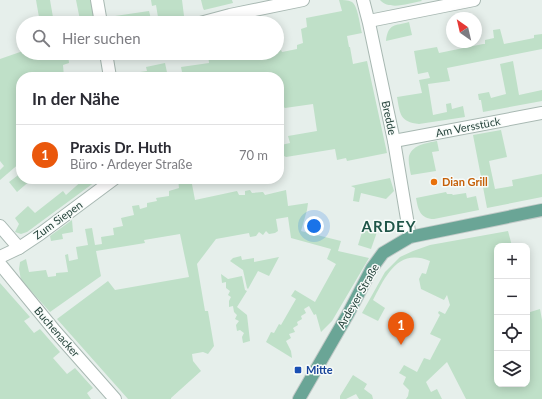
<!DOCTYPE html>
<html lang="de">
<meta charset="utf-8">
<style>
body{margin:0;font-family:Lato,sans-serif;background:#f2f2f3;color:#2b2b33}
.controls{position:absolute;right:12px;bottom:12px;display:grid;overflow:hidden;border-radius:8px;box-shadow:0 2px 10px #0003}
.controls button{width:36px;height:36px;display:grid;place-items:center;padding:0;border:0;border-bottom:1px solid #e1e1e2;background:#fff;color:#2b2b33;font:20px sans-serif}
.compass{position:absolute;left:446px;top:12px;width:36px;height:36px;border-radius:50%;background:#fff;box-shadow:0 2px 10px #0003;rotate:326deg}
.you{position:absolute;left:314px;top:226px;width:14px;height:14px;margin:-10px;border:3px solid #fff;border-radius:50%;background:#1a73e8;box-shadow:0 0 0 6px #1a73e833}
.badge{display:grid;place-items:center;width:26px;height:26px;border-radius:50%;background:#ea580c;color:#fff;font-size:13px;font-weight:700}
.pin{position:absolute;translate:-50% -33px;filter:drop-shadow(0 1px 2px #0008)}
.pin::after{content:'';position:absolute;top:21px;width:14px;height:12px;background:inherit;clip-path:polygon(0 0,100% 0,50% 100%)}
.list{margin:0;padding:0;list-style:none}
h2{display:flex;justify-content:space-between;align-items:center;height:52px;margin:0;padding:0 16px;font-size:17px}
h2 small{font-size:13px;font-weight:400;color:#7c7c81}
.list li{display:grid;grid-template-columns:26px 1fr auto;gap:12px;align-items:center;box-sizing:border-box;height:60px;padding:0 16px;border-top:1px solid #e1e1e2}
.list b{display:block;font-size:15px;white-space:nowrap}
.list p{margin:0;font-size:13px;white-space:nowrap;color:#7c7c81}
.list em{font-size:13px;font-style:normal;color:#7c7c81}
.icon{flex:none;width:22px;height:22px;fill:none;stroke:currentColor;stroke-width:2;stroke-linecap:round;stroke-linejoin:round}
.map{position:relative;flex:none;width:542px;height:399px;overflow:hidden}
.search{position:absolute;background:#fff;box-shadow:0 2px 10px #0003;left:16px;top:16px;width:268px;height:44px;display:flex;align-items:center;gap:10px;box-sizing:border-box;padding:0 14px;border-radius:22px;color:#7c7c81;font-size:15px}
.panel{position:absolute;background:#fff;box-shadow:0 2px 10px #0003;left:16px;top:72px;width:268px;height:112px;border-radius:16px}
.map>svg:first-child{display:block}
.green{fill:#bfe0c8}
.lines{fill:none;stroke-linecap:round;stroke-linejoin:round}
.minor-casing{stroke:#a8b8b2;stroke-width:14}
.major-casing{stroke:#c2cac8;stroke-width:14}
.minor{stroke:#fff;stroke-width:12}
.major{stroke:#6aa596;stroke-width:12}
.food-dot{fill:#e8710a;stroke:#f7fbf9;stroke-width:1.5}
.transit-dot{fill:#1a4fb4;stroke:#f7fbf9;stroke-width:1.5}
.labels{text-anchor:middle;stroke-width:3;stroke-linejoin:round;paint-order:stroke}
.street-label{font-size:11px;fill:#24423a;stroke:#f7fbf9}
.food-label{font-size:11px;font-weight:bold;fill:#c56008;stroke:#f7fbf9;text-anchor:start}
.transit-label{font-size:11px;font-weight:bold;fill:#164399;stroke:#f7fbf9;text-anchor:start}
.district-label{font-size:15px;font-weight:bold;letter-spacing:1px;fill:#1f5548;stroke:#f7fbf9}
</style>
<div class="map">
<svg width="542" height="399" viewBox="0 0 542 399">
<rect width="100%" height="100%" fill="#e6efeb"/>
<g class="green">
<path d="M 36,0 L 50,0 L 54,23 L 40,23 Z"/>
<path d="M 76,0 L 91,0 L 95,23 L 84,23 L 84,20 L 80,20 Z"/>
<path d="M 151,0 L 182,0 L 184,16 L 159,23 L 156,5 L 152,6 Z"/>
<path d="M 201,0 L 232,0 L 233,3 L 204,10 L 203,8 Z"/>
<path d="M 339,0 C 343,0 348,0 352,2 C 358,6 360,26 362,33 L 347,36 L 349,47 L 350,47 L 353,64 L 367,61 L 387,153 L 347,161 L 346,158 L 337,160 L 335,149 L 286,157 L 284,156 L 281,145 L 290,143 L 288,136 L 317,131 L 313,104 L 285,108 L 279,103 L 279,77 L 230,77 L 229,74 L 212,77 L 183,77 L 181,67 L 209,63 L 208,54 L 216,53 L 217,56 L 231,53 L 239,53 L 240,57 L 260,54 L 261,58 L 267,57 L 266,53 L 277,53 L 277,51 L 281,50 L 282,52 L 297,49 L 297,45 L 303,43 L 301,29 L 307,27 L 306,18 L 342,11 Z"/>
<path d="M 380,0 L 421,0 L 422,1 C 409,3 390,11 380,0 Z"/>
<path d="M 149,11 L 152,23 L 106,23 L 105,21 L 115,16 Z"/>
<path d="M 409,22 L 412,35 L 386,41 C 388,23 395,26 409,22 Z"/>
<path d="M 500,29 L 504,44 L 534,38 L 534,35 L 542,34 L 542,49 L 447,68 L 450,81 L 428,84 L 433,115 L 447,112 L 446,104 L 451,103 L 452,109 L 463,106 L 465,117 L 419,124 C 400,122 400,114 397,97 L 422,93 L 419,80 L 430,78 L 428,72 L 418,74 L 414,51 L 437,47 L 439,53 L 483,44 L 485,44 L 485,40 L 494,38 L 493,30 Z"/>
<path d="M 23,51 L 23,53 L 60,53 L 61,54 L 68,53 L 69,63 L 63,65 L 64,77 L 21,77 L 21,162 L 0,180 L 0,170 L 4,166 L 0,161 L 0,59 Z"/>
<path d="M 513,61 L 519,95 L 542,90 L 542,101 L 483,112 L 481,100 L 479,100 L 478,94 L 489,92 L 491,98 L 506,94 L 500,64 Z"/>
<path d="M 165,63 L 168,77 L 120,77 L 119,75 L 147,71 L 146,67 Z"/>
<path d="M 501,130 L 507,157 L 489,161 L 495,189 L 513,186 L 512,180 L 542,174 L 542,197 L 487,208 L 473,135 Z"/>
<path d="M 437,141 L 439,151 L 432,152 L 436,171 L 411,175 C 410,170 408,161 409,156 C 413,144 428,143 437,141 Z"/>
<path d="M 21,173 L 21,179 L 32,179 L 17,192 L 9,182 Z"/>
<path d="M 390,178 L 394,191 L 386,199 L 361,193 L 359,202 L 353,201 L 355,188 L 351,186 Z"/>
<path d="M 84,179 L 99,179 L 27,232 L 21,234 L 15,232 L 19,224 L 15,218 L 28,206 L 35,213 L 63,191 L 66,195 Z"/>
<path d="M 178,179 L 191,179 L 195,200 L 237,191 L 239,195 L 245,195 L 245,191 L 250,190 L 252,193 L 263,192 L 265,195 L 286,190 L 288,206 L 308,203 L 307,210 L 301,231 L 341,241 L 338,251 L 369,258 L 332,321 L 321,332 L 316,314 L 314,315 L 309,306 L 304,309 L 306,313 L 301,316 L 302,319 L 297,322 L 298,325 L 293,328 L 295,332 L 289,334 L 291,338 L 286,341 L 291,351 L 292,358 L 266,342 L 271,332 L 274,333 L 279,324 L 281,325 L 296,299 L 291,296 L 295,290 L 315,302 L 336,264 L 327,259 L 331,249 L 291,238 L 288,217 L 276,219 L 278,231 L 275,233 L 269,234 L 266,231 L 263,235 L 259,232 L 256,236 L 250,237 L 249,233 L 216,239 L 197,264 L 205,311 L 208,311 L 214,346 L 208,354 L 203,352 L 192,354 L 193,361 L 201,371 L 171,398 L 171,399 L 128,399 L 57,319 L 108,281 L 115,290 L 189,277 L 180,234 L 144,240 L 145,243 L 96,251 L 101,276 L 50,312 L 21,280 L 19,269 L 20,262 L 26,259 L 29,272 L 46,270 L 48,277 L 56,276 L 56,273 L 68,272 L 65,255 L 68,254 L 69,261 L 78,259 L 76,247 L 88,245 L 85,229 L 92,228 L 95,245 L 102,244 L 101,237 L 114,235 L 113,228 L 123,226 L 121,218 L 134,215 L 132,206 L 139,205 L 140,209 L 147,207 L 147,203 L 157,201 L 156,198 L 169,196 L 169,191 L 179,188 Z"/>
<path d="M 446,192 L 447,194 L 452,194 L 453,195 L 466,193 L 467,198 L 476,196 L 479,210 L 434,219 C 420,219 418,209 416,198 Z"/>
<path d="M 72,220 L 73,232 L 62,234 L 63,239 L 51,241 L 50,236 Z"/>
<path d="M 363,229 L 377,232 L 371,249 L 358,245 Z"/>
<path d="M 508,231 L 512,246 L 497,246 L 497,384 L 527,384 L 527,313 L 540,309 L 542,320 L 542,399 L 466,399 L 447,362 L 426,382 L 431,392 L 437,389 L 442,399 L 406,399 L 408,396 L 409,390 L 403,384 L 406,377 L 399,373 L 404,365 L 417,372 L 424,358 L 430,360 L 441,339 L 430,334 L 440,315 L 438,313 L 439,311 L 445,314 L 450,305 L 447,295 L 444,300 L 421,289 L 419,279 L 422,273 L 426,274 L 430,261 C 398,247 385,277 373,300 L 385,308 L 378,321 L 362,313 L 385,272 L 400,257 L 413,251 L 430,245 Z"/>
<path d="M 241,256 L 242,260 L 254,258 L 254,262 L 279,257 L 269,276 L 258,271 L 248,289 L 247,288 L 243,270 L 230,261 L 233,258 Z"/>
<path d="M 221,274 L 228,279 L 242,276 L 245,290 L 247,291 L 237,307 L 247,315 L 250,341 L 243,343 L 242,337 L 244,333 L 240,330 L 237,331 L 236,325 L 239,321 L 235,319 L 237,315 L 234,312 L 233,306 L 229,307 L 229,301 L 231,297 L 228,295 L 230,291 L 226,288 L 226,282 L 222,283 Z"/>
<path d="M 0,283 L 30,317 L 24,321 L 34,333 L 40,329 L 60,352 L 53,358 L 67,374 L 75,368 L 93,388 L 87,393 L 91,399 L 0,399 Z"/>
<path d="M 353,375 L 367,384 L 364,389 L 372,395 L 373,399 L 359,399 L 356,394 L 346,399 L 340,399 L 340,396 Z"/>
</g>
<g class="lines">
<g class="minor-casing">
<g id="minor">
<path d="M 97,0 L 101,23"/>
<path d="M 363,0 L 369,23 L 394,141 L 410,237"/>
<path d="M 369,21 L 474,0"/>
<path d="M 200,23 L 230,15 L 303,0"/>
<path d="M 106,53 L 110,77"/>
<path d="M 394,141 L 542,113"/>
<path d="M 0,226 L 19,248"/>
<path d="M 0,257 L 19,248 L 40,234 L 114,179"/>
<path d="M 0,264 L 55,331 L 115,399"/>
</g>
</g>
<g class="major-casing">
<path id="major" d="M 299,399 L 348,314 L 372,268 L 383,253 L 410,237 L 542,210"/>
</g>
<use href="#minor" class="minor"/>
<use href="#major" class="major"/>
</g>
<circle class="food-dot" cx="434" cy="182" r="4"/>
<rect class="transit-dot" x="294" y="366" width="8" height="8" rx="2"/>
<g class="labels">
<g class="street-label">
<text transform="translate(389 118) rotate(78)" y="4">Bredde</text>
<text transform="translate(468 127) rotate(-11)" y="4">Am Versstück</text>
<text transform="translate(58 220) rotate(-36)" y="4">Zum Siepen</text>
<text transform="translate(358 296) rotate(-60)" y="4">Ardeyer Straße</text>
<text transform="translate(57 332) rotate(49)" y="4">Buchenacker</text>
</g>
<g class="food-label">
<text x="442" y="186">Dian Grill</text>
</g>
<g class="transit-label">
<text x="306" y="374">Mitte</text>
</g>
<g class="district-label">
<text x="389" y="232">ARDEY</text>
</g>
</g>
</svg>
<div class="controls">
<button>+</button>
<button>−</button>
<button><svg class="icon" aria-label="locate" viewBox="0 0 24 24"><circle cx="12" cy="12" r="6"/><path d="M12 2v4M12 18v4M2 12h4M18 12h4"/></svg></button>
<button><svg class="icon" aria-label="layers" viewBox="0 0 24 24"><path d="M12 4l9 5-9 5-9-5zM3 14l9 5 9-5"/></svg></button>
</div>
<svg class="compass" viewBox="-18 -18 36 36"><path d="M0-13l5 13h-10z" fill="#e53935"/><path d="M0 13l5-13h-10z" fill="#7c7c81"/></svg>
<div class="you"></div>
<div class="pin badge" style="left:401px;top:345px">1</div>
<div class="search"><svg class="icon" aria-label="search" viewBox="0 0 24 24"><circle cx="10" cy="10" r="6"/><path d="M15 15l6 6"/></svg>Hier suchen</div>
<section class="panel">
<h2>In der Nähe<small></small></h2>
<ul class="list">
<li><span class="badge">1</span><div><b>Praxis Dr. Huth</b><p>Büro · Ardeyer Straße</p></div><em>70 m</em></li>
</ul>
</section>
</div>
